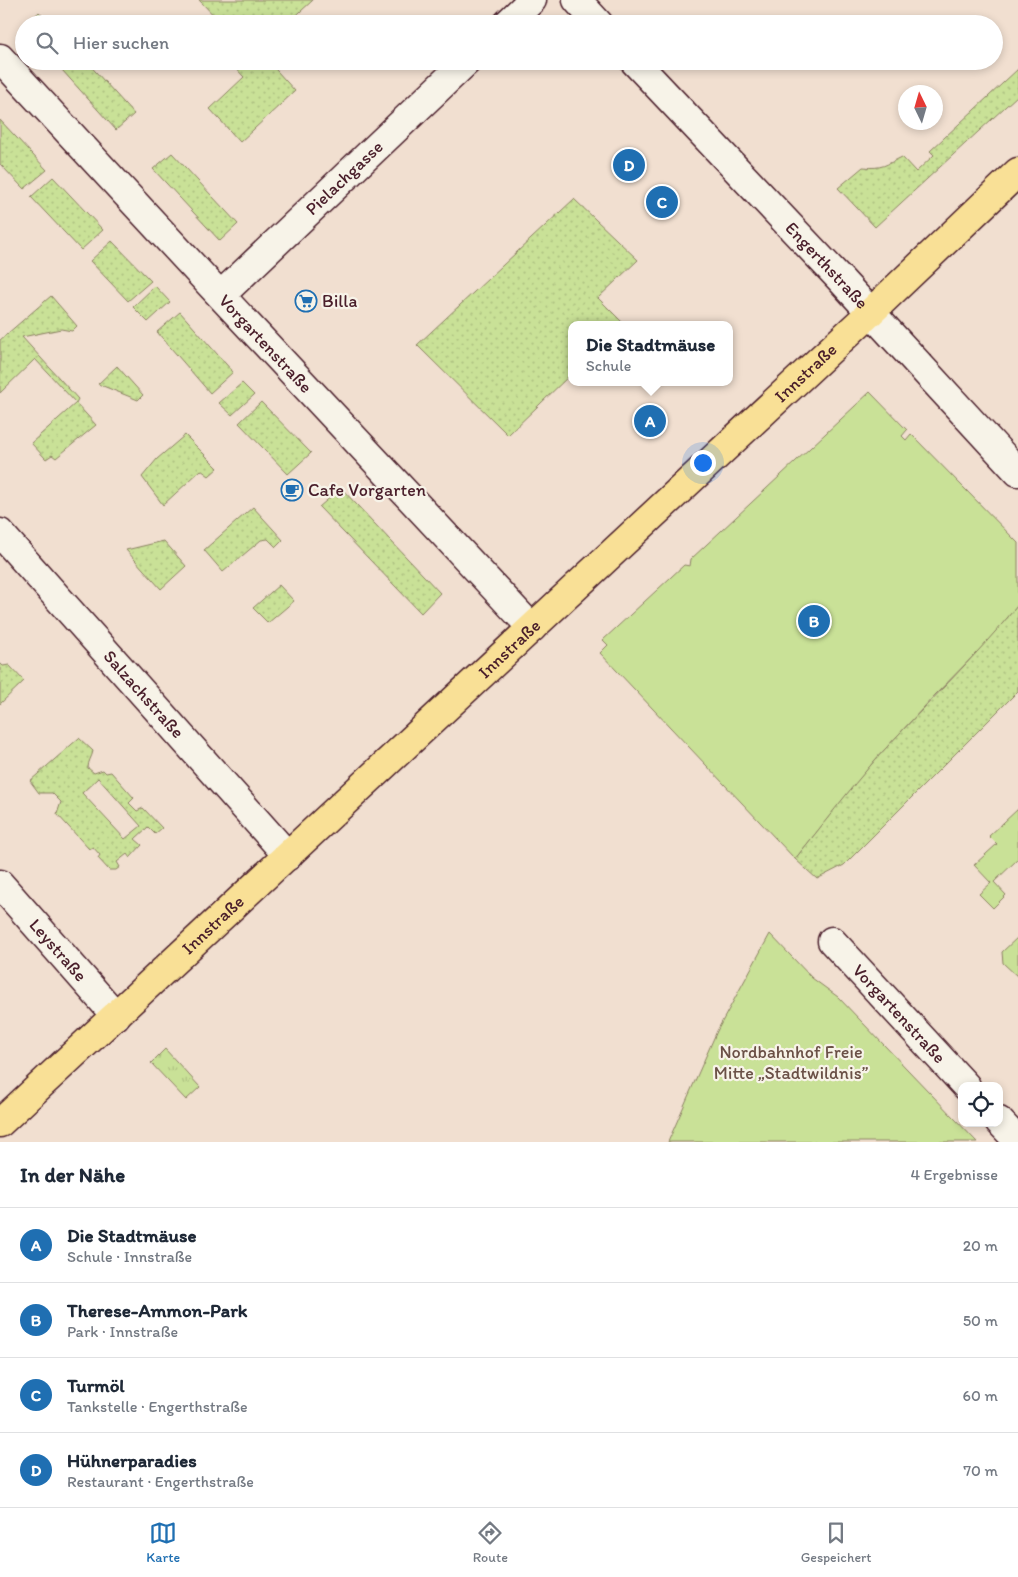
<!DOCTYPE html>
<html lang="de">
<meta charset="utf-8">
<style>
body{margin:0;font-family:Itim,sans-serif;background:#f2f2f3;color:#1f2937}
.controls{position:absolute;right:15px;bottom:15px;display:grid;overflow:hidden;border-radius:10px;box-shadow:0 2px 8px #0003}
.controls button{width:45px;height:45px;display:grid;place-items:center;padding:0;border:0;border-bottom:1px solid #e0e1e3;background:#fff;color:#1f2937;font:25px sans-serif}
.compass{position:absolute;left:898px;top:85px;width:45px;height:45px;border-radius:50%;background:#fff;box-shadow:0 2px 8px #0003;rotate:355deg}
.you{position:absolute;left:702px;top:462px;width:18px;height:18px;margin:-12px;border:4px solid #fff;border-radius:50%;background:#1a73e8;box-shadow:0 0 0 8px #1a73e833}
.badge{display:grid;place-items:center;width:32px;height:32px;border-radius:50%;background:#1f6fb2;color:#fff;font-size:16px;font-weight:700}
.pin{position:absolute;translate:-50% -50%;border:2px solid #fff;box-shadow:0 1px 5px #0006}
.popup{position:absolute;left:568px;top:321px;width:165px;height:65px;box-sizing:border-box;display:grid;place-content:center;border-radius:10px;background:#fff;filter:drop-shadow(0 1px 4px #0005);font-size:16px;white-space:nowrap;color:#747a83}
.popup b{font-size:19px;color:#1f2937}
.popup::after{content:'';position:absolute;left:50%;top:100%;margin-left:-10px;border:10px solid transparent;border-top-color:#fff}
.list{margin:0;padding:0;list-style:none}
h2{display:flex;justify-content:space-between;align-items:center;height:65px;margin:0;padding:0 20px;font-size:21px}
h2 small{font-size:16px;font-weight:400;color:#747a83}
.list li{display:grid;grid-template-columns:32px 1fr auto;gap:15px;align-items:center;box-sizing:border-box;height:75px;padding:0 20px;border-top:1px solid #e0e1e3}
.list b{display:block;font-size:19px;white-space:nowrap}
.list p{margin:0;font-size:16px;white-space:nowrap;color:#747a83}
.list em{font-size:16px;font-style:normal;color:#747a83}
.icon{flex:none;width:28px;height:28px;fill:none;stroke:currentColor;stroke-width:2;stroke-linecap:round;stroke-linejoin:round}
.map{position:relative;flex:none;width:1018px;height:1142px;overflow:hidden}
.search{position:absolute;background:#fff;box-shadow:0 2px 8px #0003;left:15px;right:15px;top:15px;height:55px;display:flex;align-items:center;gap:12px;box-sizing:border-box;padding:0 18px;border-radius:28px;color:#747a83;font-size:19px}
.sheet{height:365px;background:#fff}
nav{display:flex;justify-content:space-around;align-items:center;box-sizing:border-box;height:70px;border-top:1px solid #e0e1e3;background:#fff;font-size:14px;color:#747a83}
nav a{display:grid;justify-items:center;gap:2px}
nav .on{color:#1f6fb2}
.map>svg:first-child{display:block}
.grass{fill:url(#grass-tufts);stroke:#8a8061}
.park{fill:#c9e197;stroke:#8a8061}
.garden{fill:url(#garden-dots);stroke:#8a8061;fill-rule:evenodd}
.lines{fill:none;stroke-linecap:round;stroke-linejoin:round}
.minor-casing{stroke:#4a1f2b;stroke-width:31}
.major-casing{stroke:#4a1f2b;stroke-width:31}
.minor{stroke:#f7f3e8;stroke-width:28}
.major{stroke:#f9e096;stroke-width:28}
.labels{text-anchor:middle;stroke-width:4.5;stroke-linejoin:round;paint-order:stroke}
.street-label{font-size:18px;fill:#4a1f2b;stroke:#f7f3e8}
.poi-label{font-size:18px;fill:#4a1f2b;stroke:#f7f3e8;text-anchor:start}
.park-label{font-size:18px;fill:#6a5046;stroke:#f7f3e8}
</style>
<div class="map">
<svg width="1018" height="1142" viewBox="0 0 1018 1142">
<defs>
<pattern id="grass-tufts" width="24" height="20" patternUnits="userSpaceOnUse" patternTransform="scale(1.25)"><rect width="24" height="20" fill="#c9e197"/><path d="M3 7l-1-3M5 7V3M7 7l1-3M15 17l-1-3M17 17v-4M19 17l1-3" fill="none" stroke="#aec182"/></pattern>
<pattern id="garden-dots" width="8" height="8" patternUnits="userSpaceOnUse" patternTransform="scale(1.25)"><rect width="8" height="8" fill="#c9e197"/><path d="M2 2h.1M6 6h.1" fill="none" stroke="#aec182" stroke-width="1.8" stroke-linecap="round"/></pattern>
</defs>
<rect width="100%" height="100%" fill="#f1dfd0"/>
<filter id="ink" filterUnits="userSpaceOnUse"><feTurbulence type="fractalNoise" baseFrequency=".02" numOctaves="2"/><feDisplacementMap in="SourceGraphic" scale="10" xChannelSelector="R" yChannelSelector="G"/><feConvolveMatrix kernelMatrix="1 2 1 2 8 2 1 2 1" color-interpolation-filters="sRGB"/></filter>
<g filter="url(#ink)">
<path class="grass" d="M 165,1049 L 200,1087 L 186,1100 L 151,1063 Z"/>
<g class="park">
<path d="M 870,392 L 907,430 L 902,436 L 906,440 L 911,434 L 1018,543 L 1018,605 L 991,638 L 936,694 L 875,760 L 795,859 L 600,653 L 608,645 L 603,640 L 684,565 L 690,566 L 691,559 Z"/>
<path d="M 1018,809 L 1018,859 L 994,882 L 1006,895 L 993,908 L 979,894 L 991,883 L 974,865 L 997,844 L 989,836 Z"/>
<path d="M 770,934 L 812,978 L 838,997 L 977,1142 L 668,1142 L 717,1031 Z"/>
<path d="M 1018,937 L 1018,977 L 1003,963 L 1002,952 Z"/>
</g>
<g class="garden">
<path d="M 199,0 L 313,0 L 287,24 L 222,24 Z"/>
<path d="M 39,12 L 51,24 L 27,24 Z"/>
<path d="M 71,61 L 86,61 L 134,114 L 116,130 L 62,70 Z"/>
<path d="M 229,61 L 268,61 L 295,91 L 240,142 L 210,109 L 244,77 Z"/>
<path d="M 1018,69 L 1018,95 L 875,227 L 838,188 L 863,167 C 883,169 885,165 902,157 L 916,172 L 934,155 L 930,151 Z"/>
<path d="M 0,120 L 47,170 L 24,189 L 0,164 Z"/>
<path d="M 172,153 L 238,224 L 220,241 L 153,169 Z"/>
<path d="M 53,177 L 103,230 L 81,250 L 31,197 Z"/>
<path d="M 574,199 L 638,260 L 598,298 L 624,324 L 571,325 L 571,374 L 508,435 L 417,345 Z"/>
<path d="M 112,241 L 151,281 L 128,301 L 90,261 Z"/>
<path d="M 155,286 L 170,302 L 148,322 L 133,307 Z"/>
<path d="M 51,296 L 77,326 L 72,331 L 61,329 L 22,337 L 78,399 L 76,403 L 96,425 L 56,458 L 52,455 L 46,459 L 31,443 L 76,403 L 35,359 L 0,393 L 0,340 Z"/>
<path d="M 180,312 L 233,372 L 210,393 L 157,332 Z"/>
<path d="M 117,366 L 143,395 L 138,400 L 98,384 Z"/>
<path d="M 242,383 L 254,395 L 232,415 L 219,403 Z"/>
<path d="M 261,402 L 311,453 L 288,474 L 239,423 Z"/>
<path d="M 185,435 L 218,468 L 209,476 L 201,470 L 163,505 L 142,477 L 157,459 Z"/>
<path d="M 341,488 L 440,593 L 421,613 L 319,507 Z"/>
<path d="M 253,507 L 283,540 L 276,547 L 268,539 L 261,540 L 223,572 L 204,550 Z"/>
<path d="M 164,541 L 186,566 L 161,589 L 126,550 Z"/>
<path d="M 279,585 L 294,601 L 268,623 L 253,608 Z"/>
<path d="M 1018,605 L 1018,691 L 844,865 L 817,879 L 795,859 C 822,826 848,791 876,759 C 923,707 974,659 1018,605 Z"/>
<path d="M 0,663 L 3,666 L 9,665 L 24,681 L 0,704 Z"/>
<path d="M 79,738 L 93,751 C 92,757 88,761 88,768 L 94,773 L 103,770 L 106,773 L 111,772 L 134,798 L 129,803 L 137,811 L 143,808 L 162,828 L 155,834 L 148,827 L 135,839 L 142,845 L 130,858 L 127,854 L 117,862 L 120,867 L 116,870 L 109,870 L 98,858 L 100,855 L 93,847 L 89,849 L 57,814 L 61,802 L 52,793 L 39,793 L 30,781 ZM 98,778 L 141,826 L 125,839 L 82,793 Z"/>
</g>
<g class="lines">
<g class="minor-casing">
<g id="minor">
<path d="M 577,0 L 599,24"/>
<path d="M 507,24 L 532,0"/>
<path id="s1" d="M 0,58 L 205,279 L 532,628"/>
<path id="s2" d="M 634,61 L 841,280 L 1018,472"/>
<path id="s3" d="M 221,295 L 467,61"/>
<path id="s4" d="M 0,533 L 288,856"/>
<path id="s5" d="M 0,884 L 116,1016"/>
<path id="s6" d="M 832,941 L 966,1086"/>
<path d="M 999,1121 L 1018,1141"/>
</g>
</g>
<g class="major-casing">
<g id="major">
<path id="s7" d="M 0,1123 L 871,312 L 1018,172"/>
</g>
</g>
<use href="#minor" class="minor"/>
<use href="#major" class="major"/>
</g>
</g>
<defs>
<g id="supermarket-ring" transform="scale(1.125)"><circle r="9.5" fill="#f7f3e8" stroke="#1f6fb2" stroke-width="1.5"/><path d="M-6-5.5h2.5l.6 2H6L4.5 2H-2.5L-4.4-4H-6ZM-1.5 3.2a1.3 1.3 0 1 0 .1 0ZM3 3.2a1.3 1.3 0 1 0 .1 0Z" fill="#1f6fb2"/></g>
<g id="cafe-ring" transform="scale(1.125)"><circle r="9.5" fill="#f7f3e8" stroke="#1f6fb2" stroke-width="1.5"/><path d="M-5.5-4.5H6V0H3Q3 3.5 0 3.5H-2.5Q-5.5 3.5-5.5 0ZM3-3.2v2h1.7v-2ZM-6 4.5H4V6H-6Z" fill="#1f6fb2"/></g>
</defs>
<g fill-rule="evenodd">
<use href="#supermarket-ring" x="306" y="301"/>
<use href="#cafe-ring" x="292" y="490"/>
</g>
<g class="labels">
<g class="street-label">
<text dy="6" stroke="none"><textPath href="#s3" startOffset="170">Pielachgasse</textPath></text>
<text dy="6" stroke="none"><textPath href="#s2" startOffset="281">Engerthstraße</textPath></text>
<text dy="6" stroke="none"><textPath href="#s1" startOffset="390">Vorgartenstraße</textPath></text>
<text dy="6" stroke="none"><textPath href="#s7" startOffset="1101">Innstraße</textPath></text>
<text dy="6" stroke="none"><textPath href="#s7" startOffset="696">Innstraße</textPath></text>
<text dy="6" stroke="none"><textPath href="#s4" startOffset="216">Salzachstraße</textPath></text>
<text dy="6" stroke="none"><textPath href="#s7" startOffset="291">Innstraße</textPath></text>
<text dy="6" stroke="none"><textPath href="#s5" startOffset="88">Leystraße</textPath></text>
<text dy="6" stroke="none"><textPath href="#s6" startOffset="99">Vorgartenstraße</textPath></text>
</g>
<g class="poi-label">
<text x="322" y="307">Billa</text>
<text x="308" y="496">Cafe Vorgarten</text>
</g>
<g class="park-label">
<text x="791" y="1058">Nordbahnhof Freie<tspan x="791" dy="21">Mitte „Stadtwildnis”</tspan></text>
</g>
</g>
</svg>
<div class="controls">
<button><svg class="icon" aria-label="locate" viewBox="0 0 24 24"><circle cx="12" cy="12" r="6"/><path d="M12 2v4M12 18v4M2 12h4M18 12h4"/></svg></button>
</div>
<svg class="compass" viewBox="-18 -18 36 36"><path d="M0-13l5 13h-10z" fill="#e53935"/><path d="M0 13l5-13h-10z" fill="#747a83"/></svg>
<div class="you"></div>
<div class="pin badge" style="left:650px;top:421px">A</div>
<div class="popup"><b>Die Stadtmäuse</b>Schule</div>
<div class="pin badge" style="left:814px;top:621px">B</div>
<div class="pin badge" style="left:662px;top:202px">C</div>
<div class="pin badge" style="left:629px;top:165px">D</div>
<div class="search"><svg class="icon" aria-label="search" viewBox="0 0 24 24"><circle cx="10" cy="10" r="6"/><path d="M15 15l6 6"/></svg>Hier suchen</div>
</div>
<section class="sheet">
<h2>In der Nähe<small>4 Ergebnisse</small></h2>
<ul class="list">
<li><span class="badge">A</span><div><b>Die Stadtmäuse</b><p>Schule · Innstraße</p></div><em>20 m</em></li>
<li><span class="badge">B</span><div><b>Therese-Ammon-Park</b><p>Park · Innstraße</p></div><em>50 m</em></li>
<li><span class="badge">C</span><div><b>Turmöl</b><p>Tankstelle · Engerthstraße</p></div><em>60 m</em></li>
<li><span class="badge">D</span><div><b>Hühnerparadies</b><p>Restaurant · Engerthstraße</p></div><em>70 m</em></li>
</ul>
</section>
<nav>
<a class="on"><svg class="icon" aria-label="map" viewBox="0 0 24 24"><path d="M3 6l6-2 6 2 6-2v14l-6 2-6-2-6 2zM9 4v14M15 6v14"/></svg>Karte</a>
<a><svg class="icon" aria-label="directions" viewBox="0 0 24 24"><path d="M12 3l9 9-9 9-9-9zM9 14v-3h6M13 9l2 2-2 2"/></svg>Route</a>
<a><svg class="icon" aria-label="saved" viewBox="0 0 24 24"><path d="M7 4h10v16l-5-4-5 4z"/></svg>Gespeichert</a>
</nav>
